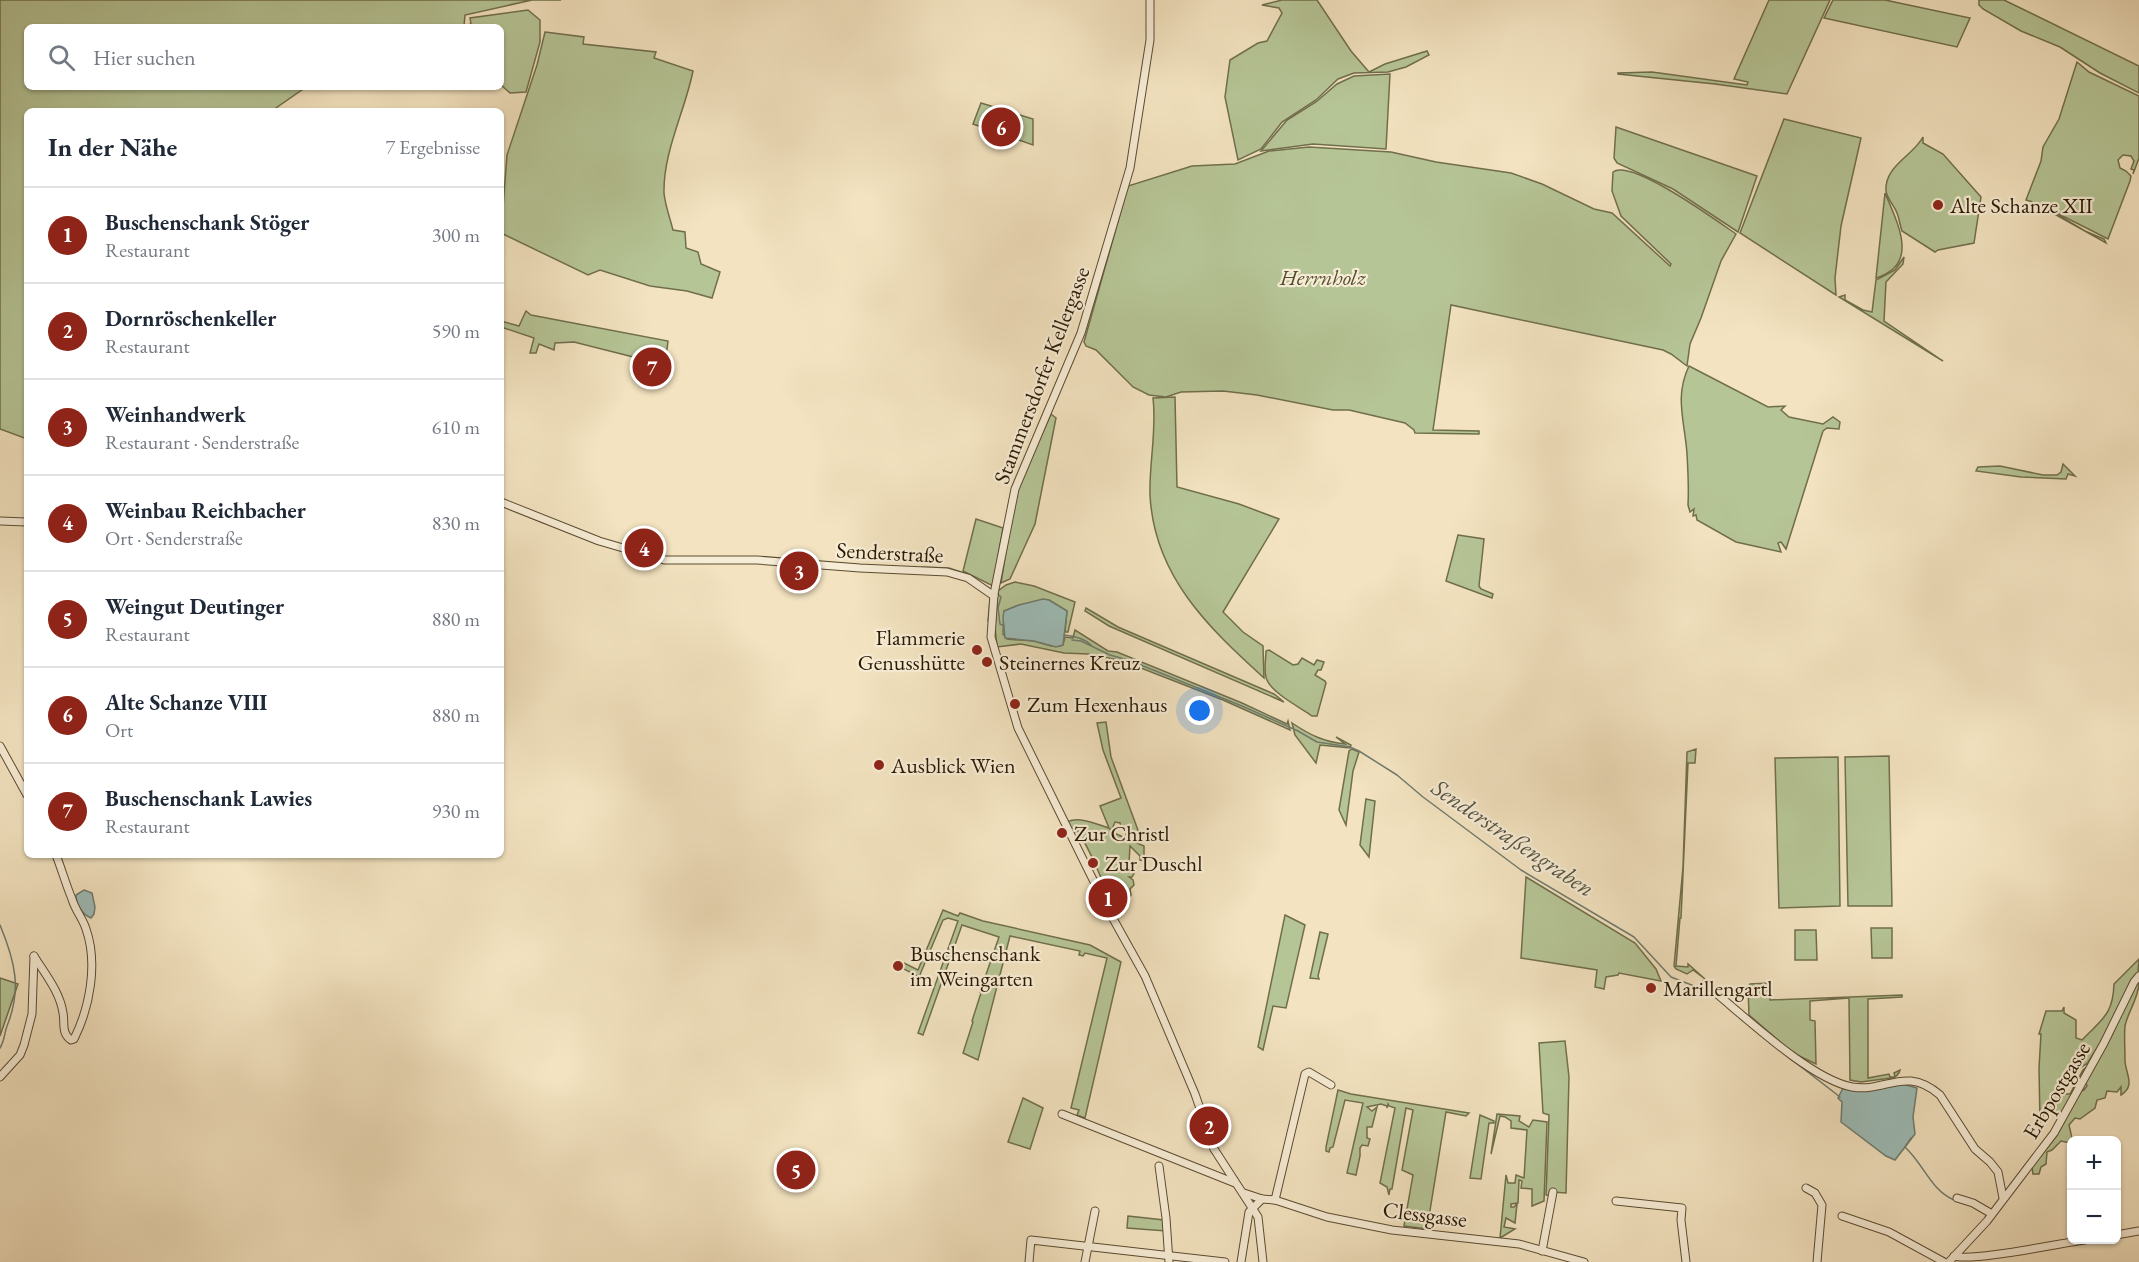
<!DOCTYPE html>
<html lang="de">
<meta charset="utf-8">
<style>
body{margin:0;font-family:"EB Garamond",serif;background:#f2f2f3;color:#1f2937}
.controls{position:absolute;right:18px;bottom:18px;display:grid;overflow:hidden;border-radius:9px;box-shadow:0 2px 4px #0004}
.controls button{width:54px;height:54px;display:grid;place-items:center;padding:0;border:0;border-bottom:2px solid #e0e1e3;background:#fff;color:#1f2937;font:30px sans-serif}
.you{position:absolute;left:1200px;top:711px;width:21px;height:21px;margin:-15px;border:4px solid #fff;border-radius:50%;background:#1a73e8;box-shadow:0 0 0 9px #1a73e833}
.badge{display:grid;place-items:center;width:39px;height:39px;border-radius:50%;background:#8f2418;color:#fff;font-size:20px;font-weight:700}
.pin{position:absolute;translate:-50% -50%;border:3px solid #fff;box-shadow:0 2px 6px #0006}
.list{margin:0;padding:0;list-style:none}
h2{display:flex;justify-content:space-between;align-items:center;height:78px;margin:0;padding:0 24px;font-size:26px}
h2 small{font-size:20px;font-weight:400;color:#747a83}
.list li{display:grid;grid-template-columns:39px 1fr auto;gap:18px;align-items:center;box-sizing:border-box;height:96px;padding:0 24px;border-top:2px solid #e0e1e3}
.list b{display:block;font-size:22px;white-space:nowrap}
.list p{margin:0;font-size:20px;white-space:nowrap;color:#747a83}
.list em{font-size:20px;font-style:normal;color:#747a83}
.icon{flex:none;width:33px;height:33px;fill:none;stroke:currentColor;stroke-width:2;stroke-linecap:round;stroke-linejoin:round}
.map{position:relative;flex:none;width:2139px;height:1262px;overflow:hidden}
.search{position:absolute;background:#fff;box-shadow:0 2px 4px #0004;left:24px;top:24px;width:480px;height:66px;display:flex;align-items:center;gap:15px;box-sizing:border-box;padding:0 21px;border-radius:9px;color:#747a83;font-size:22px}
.panel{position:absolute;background:#fff;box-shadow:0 2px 4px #0004;left:24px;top:108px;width:480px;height:750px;border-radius:9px}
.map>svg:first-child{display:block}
.green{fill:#b6c596;stroke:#706e4c;stroke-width:1.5}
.water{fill:#9dbdb8;stroke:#6f7b6f;stroke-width:1.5}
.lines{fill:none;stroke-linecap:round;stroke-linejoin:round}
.stream{stroke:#6f7b6f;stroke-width:1.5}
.minor-casing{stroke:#5c4b31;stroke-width:9}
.minor{stroke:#f7edd6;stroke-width:7}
.poi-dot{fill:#8f2418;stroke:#f7edd6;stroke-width:2}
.labels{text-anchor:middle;stroke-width:4.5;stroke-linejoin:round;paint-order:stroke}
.poi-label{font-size:22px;fill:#2a1801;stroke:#f7edd6;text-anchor:start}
.park-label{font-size:22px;font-style:italic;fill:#544c2e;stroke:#f7edd6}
.street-label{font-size:22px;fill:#2a1801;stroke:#f7edd6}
.water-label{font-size:24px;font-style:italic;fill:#525241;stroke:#f7edd6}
</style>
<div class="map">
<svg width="2139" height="1262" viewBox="0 0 2139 1262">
<rect width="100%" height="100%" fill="#f3e3c0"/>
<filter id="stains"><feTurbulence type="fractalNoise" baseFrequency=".00333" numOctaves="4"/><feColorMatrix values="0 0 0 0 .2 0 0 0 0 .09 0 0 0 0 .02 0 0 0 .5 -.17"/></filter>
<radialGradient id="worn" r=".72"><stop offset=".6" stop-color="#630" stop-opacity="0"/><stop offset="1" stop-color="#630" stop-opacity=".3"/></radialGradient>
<g class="green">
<path d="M 0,0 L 561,0 L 532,0 L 465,15 L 464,26 L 471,24 L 470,18 L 528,10 L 540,20 L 540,42 L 526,92 L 510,93 L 501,85 L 501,27 L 27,27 L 27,87 L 306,87 L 276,108 L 275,111 L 27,111 L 27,439 L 0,429 Z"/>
<path d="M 1282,0 L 1317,0 L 1351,51 L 1369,72 L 1385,64 L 1427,51 L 1429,55 L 1406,67 L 1388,72 L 1354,73 L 1338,79 L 1316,100 L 1282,122 L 1261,149 L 1238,160 L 1225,97 L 1230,60 L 1258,43 L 1267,41 L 1282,13 L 1279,8 L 1262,5 Z"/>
<path d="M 1769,0 L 1830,0 L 1787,94 L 1715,84 L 1618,74 L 1618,73 L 1652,72 L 1747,85 L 1748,82 L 1734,79 Z"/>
<path d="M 1833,0 L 1885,0 L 1970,18 L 1957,47 L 1824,18 Z"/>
<path d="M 1979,0 L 2004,0 L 2139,66 L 2139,93 L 2100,73 L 2060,47 L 2021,31 L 1983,9 L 1979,5 Z"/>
<path d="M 545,32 L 584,37 L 583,44 L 656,52 L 654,58 L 693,71 C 685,111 663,152 664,193 C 665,205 670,218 673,230 L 685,232 L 686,248 L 698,252 L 701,264 L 720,272 L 712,298 L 687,291 L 650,286 L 600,270 L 588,275 L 501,233 L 507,155 L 537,65 Z"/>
<path d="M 2077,62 L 2089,72 L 2139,96 L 2139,158 L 2133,174 L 2134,170 L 2131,169 L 2134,161 L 2131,156 L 2123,155 L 2118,160 L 2120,168 L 2126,171 L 2131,176 L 2130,181 L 2108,239 L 2041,205 L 2085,231 L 2104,239 L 2106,243 L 2033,202 L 2026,200 L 2041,161 L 2043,147 L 2059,119 Z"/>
<path d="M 1390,74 L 1386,149 L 1313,144 L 1261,151 L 1287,120 L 1316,102 L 1337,84 L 1354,76 Z"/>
<path d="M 981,103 L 1033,119 L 1033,145 L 973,124 Z"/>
<path d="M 1784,119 L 1861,138 L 1841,226 L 1835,278 L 1836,295 L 1740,233 Z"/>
<path d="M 1616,127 L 1757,176 L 1738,232 L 1673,189 L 1617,163 L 1614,158 Z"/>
<path d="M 1923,137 L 1923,143 L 1943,154 L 1981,197 L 1974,243 L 1938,250 L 1935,252 L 1902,231 C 1900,225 1899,218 1897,213 C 1894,205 1887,199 1886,191 C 1884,166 1914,155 1923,137 Z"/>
<path d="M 1309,147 L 1391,152 L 1436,162 L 1511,173 L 1542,184 L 1594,209 L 1612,213 L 1670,266 L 1671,264 L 1621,216 L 1612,191 L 1613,172 C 1631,158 1717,221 1736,234 L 1721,261 L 1701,318 L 1690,344 L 1687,366 L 1671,354 L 1663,350 L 1451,305 L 1433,430 L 1479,431 L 1479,434 L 1415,433 L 1414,430 L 1405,423 L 1349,410 L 1333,410 L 1257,395 L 1223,391 L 1181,392 L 1166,397 L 1149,395 L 1133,387 L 1096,350 L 1086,346 L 1084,342 L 1128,186 L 1192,166 L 1235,164 L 1269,151 Z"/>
<path d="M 1885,193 C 1893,213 1914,250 1893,269 C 1888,273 1882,276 1876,278 Z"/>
<path d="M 1904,257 L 1903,264 L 1886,282 L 1884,321 L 1943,361 L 1839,297 L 1845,295 L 1845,300 L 1863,310 L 1872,312 L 1876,280 L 1895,270 Z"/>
<path d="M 526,311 L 531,315 L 668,341 L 665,365 L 574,342 L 555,343 L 554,350 L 539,344 L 536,353 L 530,353 L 534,338 L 501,327 L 501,321 L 519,326 Z"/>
<path d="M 1689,366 L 1768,407 L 1785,406 L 1781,410 L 1789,417 L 1823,424 L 1833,417 L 1840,422 L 1839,429 L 1827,428 L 1823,431 L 1786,549 L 1781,542 L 1778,543 L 1781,552 L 1736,542 L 1697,520 L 1696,515 L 1693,516 L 1694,509 L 1690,512 L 1688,505 C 1689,488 1688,471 1687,454 C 1685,422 1674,397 1689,366 Z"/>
<path d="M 1175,397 L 1177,487 L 1239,504 L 1279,519 L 1223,612 L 1243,632 L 1263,646 L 1264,678 C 1208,627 1154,576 1150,495 C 1149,463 1157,430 1153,398 Z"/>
<path d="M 1051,414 L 1056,418 L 1035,524 L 1010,579 L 1001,583 L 1012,514 L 1019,486 Z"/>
<path d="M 2063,464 L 2075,476 L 2068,474 L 2066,479 L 2021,477 L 1976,471 L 1978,467 L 2000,466 L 2043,475 L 2057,475 L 2061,472 Z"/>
<path d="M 976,519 L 1003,528 L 993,586 L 963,571 Z"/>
<path d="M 1458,535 L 1484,539 L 1479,586 L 1481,589 L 1493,594 L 1492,598 L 1446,581 Z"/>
<path d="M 1015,582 L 1034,586 L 1075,602 L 1068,632 L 1065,632 L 1067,611 L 1049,600 L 1019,605 L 1004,611 L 1003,634 L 1007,639 C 1015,640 1025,640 1033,641 C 1043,643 1053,649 1063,645 L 1065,637 L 1073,638 L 1075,630 L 1108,651 L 1117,652 L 1242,703 L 1287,724 L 1288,721 L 1290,730 L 1223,700 L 1123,661 L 1088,654 L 1064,653 L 1021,644 L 997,647 L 995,627 L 998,591 L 1006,585 Z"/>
<path d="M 1086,608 L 1118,627 L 1274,694 L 1284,702 L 1109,626 L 1085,611 Z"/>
<path d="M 1269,650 L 1293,665 L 1298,664 L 1302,658 L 1314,665 L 1317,660 L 1324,662 L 1321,670 L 1318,670 L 1315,675 L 1325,681 L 1326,683 L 1317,716 L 1312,716 C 1301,708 1272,693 1267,680 C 1263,672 1266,660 1266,651 Z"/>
<path d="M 1106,722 L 1111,757 L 1142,841 L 1126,835 L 1127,831 L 1122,829 L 1120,823 L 1115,822 L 1112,829 L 1110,829 L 1114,833 L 1144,846 L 1144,861 L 1140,860 L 1140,856 L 1130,846 L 1129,863 L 1135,872 L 1132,877 L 1129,877 L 1133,880 L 1134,885 L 1130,889 L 1131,895 L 1128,899 L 1125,898 L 1124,896 L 1120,896 L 1118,910 C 1101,885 1095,856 1077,830 L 1074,833 L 1067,822 C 1080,816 1096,824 1109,828 L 1100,806 L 1121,798 L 1103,750 L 1097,723 Z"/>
<path d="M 1292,723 C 1310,735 1324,742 1345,744 L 1336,737 L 1351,745 L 1350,748 L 1320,745 L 1316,763 L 1295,735 Z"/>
<path d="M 1352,749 L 1359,752 L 1353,771 L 1346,825 L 1339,810 L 1349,751 Z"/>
<path d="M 1696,749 L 1695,763 L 1688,763 L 1681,918 L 1680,918 L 1676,966 L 1688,967 L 1688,964 L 1705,979 L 1693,970 L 1687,974 L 1676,969 L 1674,966 L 1683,867 L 1687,752 Z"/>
<path d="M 1889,756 L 1892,906 L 1848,906 L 1845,757 Z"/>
<path d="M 1838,757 L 1840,906 L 1779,908 L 1775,758 Z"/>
<path d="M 1366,799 L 1375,801 L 1369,857 L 1360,845 Z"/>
<path d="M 1526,877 L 1635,943 L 1656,969 L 1661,981 L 1619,973 L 1618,975 L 1606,977 L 1604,989 L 1595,987 L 1597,970 L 1521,958 Z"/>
<path d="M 943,910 L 958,916 L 960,913 L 983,921 L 1090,945 L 1121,962 L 1085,1118 L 1077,1115 L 1079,1110 L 1071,1108 L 1107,958 L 1085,953 L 1083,956 L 1079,955 L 1080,951 L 1010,936 L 978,1060 L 963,1053 L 973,1022 L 972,1021 L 981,993 L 980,992 L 999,937 L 962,925 L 923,1035 L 918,1033 L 958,921 L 948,918 L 943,920 L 919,977 L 902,968 L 904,963 L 918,970 Z"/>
<path d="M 1285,915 L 1305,925 L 1286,1008 L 1273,1006 L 1263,1050 L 1258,1047 Z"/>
<path d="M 1871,928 L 1892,928 L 1892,958 L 1872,958 Z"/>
<path d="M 1795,930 L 1816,930 L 1817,960 L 1795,960 Z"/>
<path d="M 1320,932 L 1328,934 L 1318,976 L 1319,979 L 1310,978 Z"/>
<path d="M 2139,959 L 2138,972 L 2104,1037 L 2087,1064 L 2078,1067 L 2062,1085 L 2063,1094 L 2070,1094 L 2083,1070 L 2089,1065 L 2062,1113 L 2047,1109 L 2040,1122 L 2039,1068 L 2041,1034 L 2039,1034 L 2046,1011 L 2062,1011 L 2064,1007 L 2064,1013 L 2076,1020 L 2076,1038 L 2082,1040 C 2102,1019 2113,1015 2114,984 Z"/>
<path d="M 0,978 L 18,984 L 0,1036 Z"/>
<path d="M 2137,981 L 2139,982 C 2139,998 2128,1011 2125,1026 C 2124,1036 2125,1050 2125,1058 C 2124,1072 2137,1085 2121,1095 L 2121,1087 L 2117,1092 L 2107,1091 L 2105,1098 L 2097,1100 L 2095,1108 L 2080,1119 L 2075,1118 L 2069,1125 L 2072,1138 L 2071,1143 L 2061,1141 L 2052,1150 L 2047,1152 L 2046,1164 L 2041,1167 L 2039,1174 L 2033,1174 L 2032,1167 L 2057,1135 L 2080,1091 L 2084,1090 L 2087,1086 L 2085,1081 L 2112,1035 Z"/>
<path d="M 1769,983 L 1770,1000 L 1902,995 L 1902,997 L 1868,999 L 1868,1078 L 1889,1074 L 1890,1077 L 1895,1077 L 1894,1073 L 1900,1070 C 1899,1075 1896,1077 1891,1078 L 1861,1082 L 1850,1080 L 1849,998 L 1810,1001 L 1810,1020 L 1815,1021 L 1816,1064 L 1793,1053 L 1749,1015 L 1748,987 L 1750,984 Z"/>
<path d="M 1565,1041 L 1569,1077 L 1566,1193 L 1552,1192 L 1550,1196 L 1546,1195 L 1549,1115 L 1543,1113 L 1539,1043 Z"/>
<path d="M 1338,1090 L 1351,1094 L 1469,1113 L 1466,1116 L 1446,1112 L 1427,1229 L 1404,1226 L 1413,1175 L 1402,1170 L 1413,1110 L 1406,1108 L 1392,1189 L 1390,1189 L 1389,1195 L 1387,1187 L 1380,1183 L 1395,1108 L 1389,1106 L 1388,1104 L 1387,1108 L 1387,1106 L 1381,1104 L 1367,1107 L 1372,1111 L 1377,1107 L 1372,1127 L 1367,1127 L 1367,1138 L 1370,1139 L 1368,1146 L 1362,1145 L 1360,1148 L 1360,1156 L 1356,1175 L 1347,1173 L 1363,1103 L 1345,1100 L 1333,1147 L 1330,1148 L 1329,1152 L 1326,1151 L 1326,1147 Z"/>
<path d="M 1023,1098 L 1043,1108 L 1030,1149 L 1008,1142 Z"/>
<path d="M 1497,1114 L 1520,1116 L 1519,1121 L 1529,1127 L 1533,1120 L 1547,1122 L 1544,1201 L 1532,1206 L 1532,1189 L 1521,1188 L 1522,1181 L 1519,1180 L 1518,1203 L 1511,1204 L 1511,1207 L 1514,1207 L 1517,1204 L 1515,1223 L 1506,1218 L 1504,1227 L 1515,1229 L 1500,1238 L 1506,1175 L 1508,1183 L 1515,1183 L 1516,1175 L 1524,1178 L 1527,1130 L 1511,1128 L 1511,1121 L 1505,1117 L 1500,1116 L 1491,1154 Z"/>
<path d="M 1480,1115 L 1494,1121 L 1494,1123 L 1489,1123 L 1481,1179 L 1470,1178 Z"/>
<path d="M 1128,1216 L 1164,1220 L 1166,1231 L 1127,1228 Z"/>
</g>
<g class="water">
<path d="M 1043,599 L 1049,600 L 1067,611 L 1063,645 L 1056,647 L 1034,641 L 1005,638 L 1003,617 L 1004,611 L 1019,605 Z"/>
<path d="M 84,890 L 92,893 L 95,907 L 94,914 L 91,918 C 82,914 76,905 76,895 Z"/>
<path d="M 1899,1083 L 1917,1088 L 1913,1117 L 1915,1134 L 1895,1160 L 1886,1156 L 1841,1122 L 1842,1102 L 1838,1098 L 1843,1088 L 1855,1088 Z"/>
</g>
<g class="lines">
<g class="stream">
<path d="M 529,517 L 544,523"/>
<path d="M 922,567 L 949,568 L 967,574"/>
<path d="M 978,581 L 992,590"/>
<path d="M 996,592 L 1001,597 L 998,608 L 1000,624 L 1004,626"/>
<path d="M 988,621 L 990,599"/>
<path d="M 1064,635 C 1074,636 1084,638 1091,645"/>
<path d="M 1072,640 L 1081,641 L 1110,655 L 1131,661 L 1242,706 L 1298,731 L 1317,742 L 1350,747 L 1359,751 L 1397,775 L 1423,797 L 1521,870 L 1634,937 L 1671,977 L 1707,991 L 1714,995"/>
<path d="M 0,925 C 15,961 22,989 7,1026 C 4,1034 5,1040 0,1048"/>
<path d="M 1768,1041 L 1840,1097"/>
<path d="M 2082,1067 L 2090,1061"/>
<path d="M 1911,1138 L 1905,1147 C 1925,1166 1930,1189 1954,1200"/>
</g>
<g class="minor-casing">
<g id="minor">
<path d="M 1150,0 L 1150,40 L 1130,168 L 1081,333 L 1015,489 L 994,594 L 991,637 L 1018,728 L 1106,906 L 1145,976 L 1195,1094 L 1214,1149 L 1258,1217 L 1263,1262"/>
<path d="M 501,502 L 599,541 L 664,560 L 757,560 L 860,568 L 947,572 L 968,578 L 994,596"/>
<path d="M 0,521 L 27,522"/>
<path d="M 0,746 L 27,795"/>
<path d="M 34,956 C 45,974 60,992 63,1013 C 65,1023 61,1033 71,1040 L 74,1039 C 90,1007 98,963 86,929 C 83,919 75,910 72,899 C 66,885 62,870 56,855"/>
<path d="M 1705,984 C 1740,1012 1809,1079 1852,1087 C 1886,1093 1905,1065 1940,1095 L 1975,1149 L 1990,1162 L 1998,1172 L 2003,1198"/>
<path d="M 0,1077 L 20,1055 L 24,1045 L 32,1014 L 34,956"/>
<path d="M 1062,1114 L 1235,1183"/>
<path d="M 1159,1166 L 1166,1218 L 1169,1262"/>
<path d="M 1806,1188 L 1815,1193 L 1822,1205 L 1817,1262"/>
<path d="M 1244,1193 L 1262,1199 L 1275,1200 L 1327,1217 L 1392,1230 L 1519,1244 L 1584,1262"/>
<path d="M 1957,1198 L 1973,1203 L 1992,1214"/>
<path d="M 1275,1200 L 1305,1074 L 1309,1072 L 1331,1085"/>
<path d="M 1616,1201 L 1682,1208 L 1681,1220 L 1686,1262"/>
<path d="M 1842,1216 L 1889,1232 L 1944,1262"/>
<path d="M 2116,1235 L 2139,1231"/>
<path d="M 1542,1251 L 1553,1192"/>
<path d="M 1954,1256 C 1972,1262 2061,1243 2085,1240"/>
<path d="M 1029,1262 L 1031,1240 L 1225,1262"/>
<path d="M 1085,1262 L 1095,1211"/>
<path d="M 1241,1262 L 1249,1212 L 1262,1199"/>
<path d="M 1949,1262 L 1987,1221 L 2054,1133 L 2104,1043 L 2134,982 L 2139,976"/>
</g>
</g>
<use href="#minor" class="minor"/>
</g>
<g class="poi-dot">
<circle cx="1938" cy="205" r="6"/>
<circle cx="977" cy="650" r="6"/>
<circle cx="987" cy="662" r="6"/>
<circle cx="1015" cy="704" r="6"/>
<circle cx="879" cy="765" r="6"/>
<circle cx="1062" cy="833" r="6"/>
<circle cx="1093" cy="863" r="6"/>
<circle cx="898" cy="966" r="6"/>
<circle cx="1651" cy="988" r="6"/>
</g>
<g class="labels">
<g class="poi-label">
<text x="1950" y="213">Alte Schanze XII</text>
<text x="965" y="645" text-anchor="end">Flammerie<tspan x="965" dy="25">Genusshütte</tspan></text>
<text x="999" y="670">Steinernes Kreuz</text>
<text x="1027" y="712">Zum Hexenhaus</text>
<text x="891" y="773">Ausblick Wien</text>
<text x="1074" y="841">Zur Christl</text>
<text x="1105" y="871">Zur Duschl</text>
<text x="910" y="961">Buschenschank<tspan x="910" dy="25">im Weingarten</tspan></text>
<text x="1663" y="996">Marillengartl</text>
</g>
<g class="park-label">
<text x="1323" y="285">Herrnholz</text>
</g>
<g class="street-label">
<text transform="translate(1041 375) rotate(-69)" y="8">Stammersdorfer Kellergasse</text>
<text transform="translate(890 552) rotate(3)" y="8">Senderstraße</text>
<text transform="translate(2056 1090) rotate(-59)" y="8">Erbpostgasse</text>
<text transform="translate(1425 1214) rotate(7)" y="8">Clessgasse</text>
</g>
<g class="water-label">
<text transform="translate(1513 838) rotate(34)" y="8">Senderstraßengraben</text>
</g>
</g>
<rect width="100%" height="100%" filter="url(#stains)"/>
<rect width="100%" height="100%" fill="url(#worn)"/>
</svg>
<div class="controls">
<button>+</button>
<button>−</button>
</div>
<div class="you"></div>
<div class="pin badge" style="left:1108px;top:898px">1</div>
<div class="pin badge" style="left:1209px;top:1126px">2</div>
<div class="pin badge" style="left:799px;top:571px">3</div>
<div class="pin badge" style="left:644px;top:548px">4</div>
<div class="pin badge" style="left:796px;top:1170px">5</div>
<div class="pin badge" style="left:1001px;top:127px">6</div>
<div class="pin badge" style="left:652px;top:367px">7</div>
<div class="search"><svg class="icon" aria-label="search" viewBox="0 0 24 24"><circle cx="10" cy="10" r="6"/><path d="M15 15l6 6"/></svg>Hier suchen</div>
<section class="panel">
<h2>In der Nähe<small>7 Ergebnisse</small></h2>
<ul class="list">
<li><span class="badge">1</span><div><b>Buschenschank Stöger</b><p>Restaurant</p></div><em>300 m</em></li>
<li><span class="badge">2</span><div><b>Dornröschenkeller</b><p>Restaurant</p></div><em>590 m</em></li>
<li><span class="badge">3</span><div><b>Weinhandwerk</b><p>Restaurant · Senderstraße</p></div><em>610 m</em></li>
<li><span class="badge">4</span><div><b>Weinbau Reichbacher</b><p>Ort · Senderstraße</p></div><em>830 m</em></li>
<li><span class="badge">5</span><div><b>Weingut Deutinger</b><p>Restaurant</p></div><em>880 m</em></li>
<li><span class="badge">6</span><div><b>Alte Schanze VIII</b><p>Ort</p></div><em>880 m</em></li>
<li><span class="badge">7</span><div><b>Buschenschank Lawies</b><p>Restaurant</p></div><em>930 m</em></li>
</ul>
</section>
</div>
